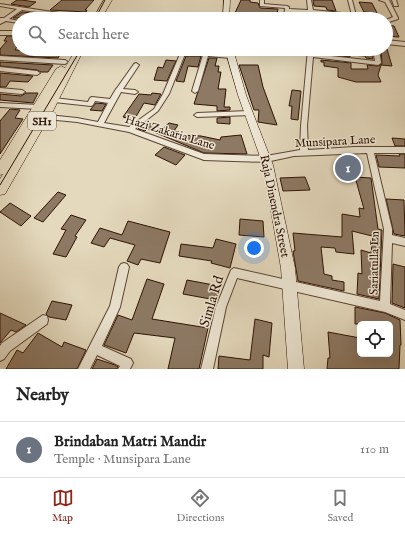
<!DOCTYPE html>
<meta charset="utf-8">
<style>
body{margin:0;font-family:"IM FELL English",serif;background:#f6f6f6;color:#222}
.controls{position:absolute;right:12px;bottom:12px;display:grid;overflow:hidden;border-radius:6px;box-shadow:0 4px 16px #0002}
.controls button{width:36px;height:36px;display:grid;place-items:center;padding:0;border:0;border-bottom:1px solid #e0e0e0;background:#fff;color:#222;font:20px sans-serif}
.you{position:absolute;left:254px;top:248px;width:14px;height:14px;margin:-10px;border:3px solid #fff;border-radius:50%;background:#1a73e8;box-shadow:0 0 0 6px #1a73e833}
.badge{display:grid;place-items:center;width:26px;height:26px;border-radius:50%;background:#8f2418;color:#fff;font-size:13px;font-weight:700}
.pin{position:absolute;translate:-50% -50%;border:2px solid #fff;box-shadow:0 1px 4px #0006}
.list{margin:0;padding:0;list-style:none}
h2{display:flex;justify-content:space-between;align-items:center;height:52px;margin:0;padding:0 16px;font-size:17px}
h2 small{font-size:13px;font-weight:400;color:#767676}
.list li{display:grid;grid-template-columns:26px 1fr auto;gap:12px;align-items:center;box-sizing:border-box;height:56px;padding:0 16px;border-top:1px solid #e0e0e0}
.list b{display:block;font-size:15px;white-space:nowrap}
.list p{margin:0;font-size:13px;white-space:nowrap;color:#767676}
.list em{font-size:13px;font-style:normal;color:#767676}
.icon{flex:none;width:22px;height:22px;fill:none;stroke:currentColor;stroke-width:2;stroke-linecap:round;stroke-linejoin:round}
.map{position:relative;flex:none;width:405px;height:369px;overflow:hidden}
.search{position:absolute;background:#fff;box-shadow:0 4px 16px #0002;left:12px;right:12px;top:12px;height:44px;display:flex;align-items:center;gap:10px;box-sizing:border-box;padding:0 14px;border-radius:22px;color:#767676;font-size:15px}
.sheet{height:108px;background:#fff}
nav{display:flex;justify-content:space-around;align-items:center;box-sizing:border-box;height:56px;border-top:1px solid #e0e0e0;background:#fff;font-size:11px;color:#767676}
nav a{display:grid;justify-items:center;gap:2px}
nav .on{color:#8f2418}
.map>svg:first-child{display:block}
.building{fill:#8d7964;stroke:#2e1203}
.lines{fill:none;stroke-linecap:round;stroke-linejoin:round}
.street-casing{stroke:#5c4432;stroke-width:2}
.secondary-casing{stroke:#2e1203;stroke-width:1}
.primary-casing{stroke:#2e1203;stroke-width:1}
.street{fill:#ede6d4;fill-rule:evenodd}
.secondary{fill:#ede6d4;fill-rule:evenodd}
.primary{fill:#e4d9bd;fill-rule:evenodd}
.tram{stroke:#2e1203;stroke-width:1}
.labels{text-anchor:middle;stroke-width:3;stroke-linejoin:round;paint-order:stroke}
.shield{fill:#ede6d4;stroke:#675242;stroke-width:1}
.shield-label{font-size:11px;font-weight:bold;fill:#2e1203}
.street-label{font-size:12px;fill:#2e1203;stroke:#ede6d4}
.near-street-label{font-size:14px;fill:#2e1203;stroke:#ede6d4}
</style>
<div class="map">
<svg width="405" height="369" viewBox="0 0 405 369">
<rect width="100%" height="100%" fill="#e4d9bd"/>
<filter id="stains"><feTurbulence type="fractalNoise" baseFrequency=".005" numOctaves="4"/><feColorMatrix values="0 0 0 0 .2 0 0 0 0 .09 0 0 0 0 .02 0 0 0 .5 -.17"/></filter>
<radialGradient id="worn" r=".72"><stop offset=".6" stop-color="#630" stop-opacity="0"/><stop offset="1" stop-color="#630" stop-opacity=".3"/></radialGradient>
<g class="building">
<path d="M 17,0 L 21,0 L 36,2 L 29,7 L 11,4 Z"/>
<path d="M 62,0 L 94,0 L 85,10 L 87,10 L 86,12 L 50,10 Z"/>
<path d="M 241,0 L 250,0 L 250,2 L 258,3 L 260,8 L 278,9 L 276,19 L 236,19 L 238,13 L 235,13 Z"/>
<path d="M 313,0 L 332,0 L 336,11 L 327,10 L 326,7 L 314,6 Z"/>
<path d="M 359,2 L 372,3 L 377,13 L 364,12 Z"/>
<path d="M 22,12 L 66,17 L 82,18 L 82,19 L 13,18 Z"/>
<path d="M 386,25 L 394,26 L 399,37 L 386,36 Z"/>
<path d="M 7,36 L 19,36 L 19,43 L 15,50 L 62,51 L 58,58 L 0,55 L 0,49 L 7,41 L 4,41 Z"/>
<path d="M 315,49 L 372,49 L 373,59 L 366,58 L 365,56 L 350,55 L 350,57 L 315,53 Z"/>
<path d="M 381,49 L 387,49 L 392,66 L 381,65 L 378,75 L 381,82 L 356,82 L 338,77 L 338,68 L 324,66 L 324,62 L 321,62 L 321,60 L 351,63 L 351,69 L 368,69 L 367,65 L 378,66 L 382,64 Z"/>
<path d="M 186,56 L 201,56 L 198,67 L 188,66 L 184,82 L 176,81 Z"/>
<path d="M 209,58 L 217,58 L 215,66 L 219,66 L 218,72 L 221,72 L 218,89 L 226,89 L 224,107 L 230,107 L 230,110 L 217,111 L 217,106 L 194,104 Z"/>
<path d="M 166,60 L 176,61 L 167,81 L 154,80 L 158,67 L 163,68 Z"/>
<path d="M 0,62 L 53,65 L 48,72 L 41,72 L 37,70 L 0,66 Z"/>
<path d="M 239,65 L 258,65 L 263,87 L 277,125 L 258,122 L 259,110 L 254,110 Z"/>
<path d="M 0,73 L 33,76 L 28,82 L 10,81 L 6,87 L 0,87 Z"/>
<path d="M 292,90 L 301,91 L 298,120 L 291,119 L 292,106 L 289,106 Z"/>
<path d="M 26,93 L 38,93 L 33,103 L 0,100 L 0,94 L 21,96 Z"/>
<path d="M 152,93 L 161,94 L 155,105 L 144,103 L 134,120 L 123,117 L 139,94 L 151,95 Z"/>
<path d="M 96,103 L 106,104 L 102,111 L 90,110 Z"/>
<path d="M 10,109 L 20,110 L 15,118 L 23,119 L 0,154 L 0,121 Z"/>
<path d="M 230,117 L 230,124 L 217,123 L 217,118 Z"/>
<path d="M 146,122 L 162,129 L 169,123 L 178,125 L 174,131 L 179,132 L 179,135 L 201,136 L 220,140 L 221,137 L 241,135 L 247,154 L 204,153 L 147,129 L 145,131 L 138,129 Z"/>
<path d="M 392,138 L 405,139 L 405,146 L 395,146 Z"/>
<path d="M 164,147 L 185,155 L 176,165 L 155,155 Z"/>
<path d="M 399,154 L 405,154 L 405,168 L 379,167 L 376,155 L 400,156 Z"/>
<path d="M 305,177 L 310,190 L 283,191 L 280,178 Z"/>
<path d="M 355,177 L 371,178 L 378,229 L 382,230 L 379,299 L 357,294 L 358,273 L 362,274 L 361,250 L 371,253 L 373,236 L 368,235 L 352,231 L 354,254 L 336,252 L 335,248 L 321,247 L 324,274 L 332,276 L 332,280 L 344,282 L 344,291 L 298,281 L 293,251 L 295,251 L 293,233 L 342,237 L 342,214 L 360,217 L 359,208 L 364,209 Z"/>
<path d="M 58,192 L 66,195 L 43,222 L 34,218 Z"/>
<path d="M 386,199 L 404,200 L 405,236 L 394,234 Z"/>
<path d="M 10,203 L 31,216 L 21,226 L 0,212 Z"/>
<path d="M 71,215 L 86,220 L 75,236 L 77,237 L 66,257 L 53,254 L 66,230 L 61,229 Z"/>
<path d="M 240,219 L 263,221 L 264,237 L 239,235 Z"/>
<path d="M 128,221 L 170,232 L 160,263 L 141,259 L 138,265 L 127,261 L 135,245 L 110,238 L 104,247 L 91,243 L 100,228 L 122,235 Z"/>
<path d="M 216,239 L 236,244 L 230,268 L 211,263 L 212,261 L 179,256 L 181,244 L 213,248 Z"/>
<path d="M 393,264 L 405,267 L 405,308 L 392,303 Z"/>
<path d="M 147,279 L 164,284 L 152,319 L 208,328 L 199,369 L 168,369 L 175,338 L 134,333 L 126,353 L 104,345 L 118,315 L 132,320 Z"/>
<path d="M 187,280 L 219,286 L 216,300 L 183,294 Z"/>
<path d="M 52,301 L 72,305 L 66,320 L 49,317 L 46,314 Z"/>
<path d="M 355,307 L 385,313 L 400,320 L 401,345 L 400,345 L 399,369 L 327,369 L 328,358 L 330,358 L 328,332 L 360,338 L 360,354 L 390,354 L 390,324 L 355,324 Z"/>
<path d="M 0,313 L 26,325 L 16,332 L 11,330 L 0,343 Z"/>
<path d="M 255,319 L 272,323 L 269,357 L 263,355 L 263,369 L 218,369 L 219,356 L 250,360 Z"/>
<path d="M 38,333 L 62,347 L 64,342 L 86,350 L 77,369 L 6,369 L 17,350 L 23,353 Z"/>
<path d="M 97,359 L 115,365 L 118,367 L 117,369 L 92,369 Z"/>
</g>
<g class="lines">
<g class="street-casing">
<g id="street">
<path d="M 260,0 L 264,0 L 264,4 L 287,6 L 289,7 L 289,9 L 308,10 L 307,0 L 311,0 L 313,10 L 342,13 L 344,14 L 342,15 L 313,13 L 314,19 L 310,19 L 309,13 L 289,12 L 288,19 L 284,19 L 285,8 L 260,6 Z"/>
<path d="M 348,0 L 352,0 L 357,19 L 353,19 Z"/>
<path d="M 379,0 L 389,0 L 398,18 L 398,19 L 386,23 L 386,20 L 393,17 L 385,2 Z"/>
<path d="M 392,0 L 396,0 L 398,6 L 394,6 Z"/>
<path d="M 0,4 L 66,14 L 92,14 L 94,15 L 92,16 L 66,16 L 22,10 L 9,19 L 19,21 L 19,23 L 6,21 L 0,24 L 0,18 L 4,18 L 17,9 L 0,6 Z"/>
<path d="M 96,17 L 123,18 L 125,19 L 96,19 Z"/>
<rect x="0" y="31" width="19" height="4"/>
<path d="M 386,40 L 405,42 L 405,46 L 386,44 Z"/>
<path d="M 139,49 L 163,49 L 231,54 L 234,56 L 231,58 L 208,56 L 198,91 L 195,93 L 192,91 L 203,55 L 185,54 L 169,94 L 158,111 L 135,129 L 204,154 L 266,156 L 300,150 L 301,126 L 308,49 L 314,49 L 313,54 L 375,61 L 373,49 L 379,49 L 381,63 L 378,65 L 313,57 L 307,126 L 308,150 L 354,147 L 405,147 L 405,153 L 374,153 L 392,229 L 392,235 L 405,238 L 405,246 L 392,243 L 390,304 L 405,310 L 405,320 L 385,312 L 237,278 L 226,307 L 213,369 L 201,369 L 216,307 L 231,270 L 234,268 L 380,301 L 384,229 L 367,153 L 294,156 L 266,162 L 204,160 L 129,132 L 77,122 L 36,118 L 36,114 L 38,114 L 77,118 L 98,122 L 108,103 L 95,101 L 93,105 L 91,106 L 54,102 L 51,100 L 54,98 L 88,102 L 90,98 L 92,97 L 110,99 L 116,89 L 117,88 L 134,64 L 136,63 L 139,65 L 123,89 L 135,90 L 138,92 L 135,94 L 121,92 L 104,123 L 129,127 L 154,109 L 163,94 L 180,54 L 142,51 Z"/>
<path d="M 0,56 L 65,60 L 68,62 L 65,64 L 0,60 Z"/>
<path d="M 0,67 L 37,71 L 40,73 L 37,75 L 0,71 Z"/>
<path d="M 0,88 L 22,90 L 25,92 L 22,94 L 0,92 Z"/>
<path d="M 0,103 L 39,105 L 42,107 L 39,109 L 0,107 Z"/>
<path d="M 249,111 L 251,111 L 251,115 L 197,117 L 194,115 L 197,113 Z"/>
<path d="M 124,263 L 127,264 L 129,267 L 120,307 L 102,346 L 131,359 L 133,363 L 130,369 L 118,369 L 120,366 L 97,355 L 90,369 L 78,369 L 110,306 L 119,267 L 121,264 Z"/>
<path d="M 43,315 L 47,316 L 48,320 L 47,324 L 10,351 L 4,359 L 0,361 L 0,346 L 2,343 Z"/>
</g>
</g>
<g class="secondary-casing">
<g id="secondary">
<path d="M 224,0 L 230,0 L 229,19 L 223,19 Z"/>
<path d="M 225,49 L 233,49 L 246,95 L 273,165 L 295,268 L 304,369 L 288,369 L 281,268 L 263,165 L 238,95 Z"/>
</g>
</g>
<g class="primary-casing">
<g id="primary">
<path d="M 104,0 L 112,0 L 101,19 L 93,19 Z"/>
<path d="M 76,49 L 84,49 L 54,109 L 5,194 L 0,195 L 0,179 L 3,174 L 0,175 L 0,160 L 56,69 L 61,66 L 65,68 Z"/>
</g>
</g>
<use href="#street" class="street"/>
<use href="#secondary" class="secondary"/>
<use href="#primary" class="primary"/>
<g class="tram">
<path d="M 95,19 L 105,0"/>
<path d="M 0,185 L 81,49"/>
</g>
</g>
<g class="labels">
<rect class="shield" x="28" y="112" width="28" height="18" rx="3"/>
<g class="shield-label">
<text x="42" y="125">SH1</text>
</g>
<g class="street-label">
<text transform="translate(170 132) rotate(17)" y="4">Hazi Zakaria Lane</text>
<text transform="translate(335 141) rotate(-3)" y="4">Munsipara Lane</text>
<text transform="translate(275 206) rotate(78)" y="4">Raja Dinendra Street</text>
<text transform="translate(374 263) rotate(-89)" y="4">Sariatulla Ln</text>
</g>
<g class="near-street-label">
<text transform="translate(211 301) rotate(-73)" y="5">Simla Rd</text>
</g>
</g>
<rect width="100%" height="100%" filter="url(#stains)"/>
<rect width="100%" height="100%" fill="url(#worn)"/>
</svg>
<div class="controls">
<button><svg class="icon" aria-label="locate" viewBox="0 0 24 24"><circle cx="12" cy="12" r="6"/><path d="M12 2v4M12 18v4M2 12h4M18 12h4"/></svg></button>
</div>
<div class="you"></div>
<div class="pin badge" style="left:348px;top:168px;background:#6b7280">1</div>
<div class="search"><svg class="icon" aria-label="search" viewBox="0 0 24 24"><circle cx="10" cy="10" r="6"/><path d="M15 15l6 6"/></svg>Search here</div>
</div>
<section class="sheet">
<h2>Nearby<small></small></h2>
<ul class="list">
<li><span class="badge" style="background:#6b7280">1</span><div><b>Brindaban Matri Mandir</b><p>Temple · Munsipara Lane</p></div><em>110 m</em></li>
</ul>
</section>
<nav>
<a class="on"><svg class="icon" aria-label="map" viewBox="0 0 24 24"><path d="M3 6l6-2 6 2 6-2v14l-6 2-6-2-6 2zM9 4v14M15 6v14"/></svg>Map</a>
<a><svg class="icon" aria-label="directions" viewBox="0 0 24 24"><path d="M12 3l9 9-9 9-9-9zM9 14v-3h6M13 9l2 2-2 2"/></svg>Directions</a>
<a><svg class="icon" aria-label="saved" viewBox="0 0 24 24"><path d="M7 4h10v16l-5-4-5 4z"/></svg>Saved</a>
</nav>
